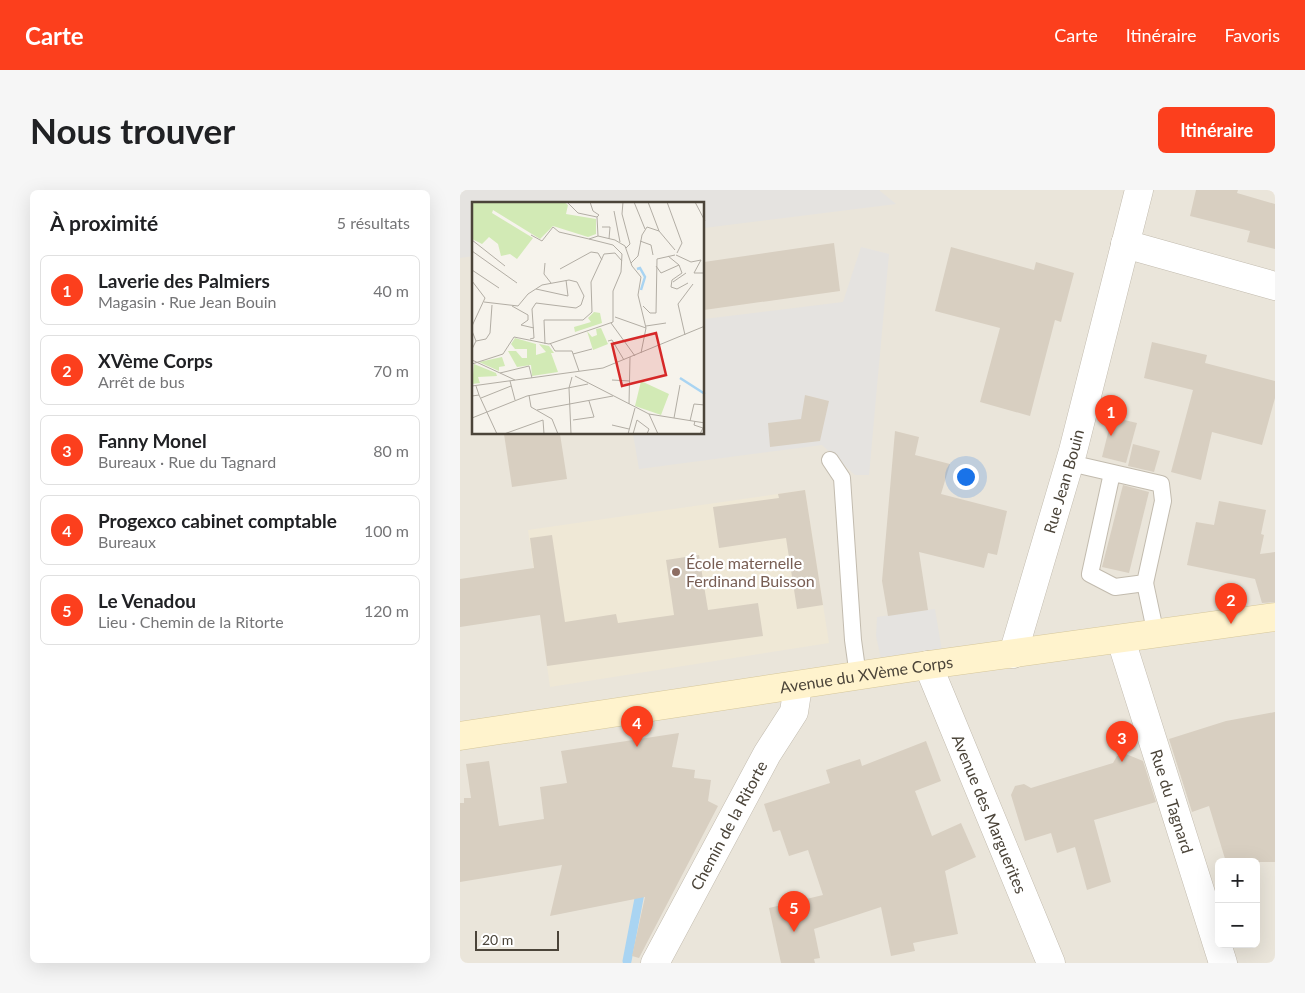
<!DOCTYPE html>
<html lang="fr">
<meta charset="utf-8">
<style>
body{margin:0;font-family:Lato,sans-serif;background:#f6f6f6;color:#202124}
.controls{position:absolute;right:15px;bottom:15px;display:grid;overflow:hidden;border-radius:8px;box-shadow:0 5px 20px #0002}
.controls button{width:45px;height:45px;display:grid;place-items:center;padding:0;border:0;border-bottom:1px solid #e0e0e0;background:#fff;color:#202124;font:25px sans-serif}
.scale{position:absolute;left:15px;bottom:12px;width:84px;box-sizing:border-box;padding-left:5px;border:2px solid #4b4439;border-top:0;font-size:14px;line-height:18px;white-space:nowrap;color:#4b4439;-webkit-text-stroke:4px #fff;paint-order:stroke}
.you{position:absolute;left:505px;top:286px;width:18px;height:18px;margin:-12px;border:4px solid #fff;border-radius:50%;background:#1a73e8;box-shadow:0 0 0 8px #1a73e833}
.badge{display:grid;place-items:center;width:32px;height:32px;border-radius:50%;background:#fc3f1d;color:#fff;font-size:16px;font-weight:700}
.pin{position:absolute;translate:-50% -41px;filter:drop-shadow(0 1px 2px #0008)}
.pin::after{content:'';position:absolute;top:26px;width:18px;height:15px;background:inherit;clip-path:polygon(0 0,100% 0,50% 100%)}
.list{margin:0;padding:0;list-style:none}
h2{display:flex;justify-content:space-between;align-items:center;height:65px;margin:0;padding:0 20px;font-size:21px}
h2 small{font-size:16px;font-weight:400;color:#757577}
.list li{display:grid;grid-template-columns:32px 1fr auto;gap:15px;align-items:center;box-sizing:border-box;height:70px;margin:0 10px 10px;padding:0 10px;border:1px solid #e0e0e0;border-radius:8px}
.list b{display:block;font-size:19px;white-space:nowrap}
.list p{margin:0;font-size:16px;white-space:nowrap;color:#757577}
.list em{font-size:16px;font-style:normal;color:#757577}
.map{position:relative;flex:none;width:815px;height:773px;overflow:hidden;border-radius:8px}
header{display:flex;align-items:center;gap:30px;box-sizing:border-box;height:70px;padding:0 25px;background:#fc3f1d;color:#fff}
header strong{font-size:24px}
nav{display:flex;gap:28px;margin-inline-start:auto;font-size:18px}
.intro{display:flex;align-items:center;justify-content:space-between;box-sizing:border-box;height:120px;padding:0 30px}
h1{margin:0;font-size:35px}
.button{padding:12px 22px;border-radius:8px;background:#fc3f1d;color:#fff;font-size:18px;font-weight:700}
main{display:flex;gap:30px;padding:0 30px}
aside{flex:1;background:#fff;border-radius:8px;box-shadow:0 5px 20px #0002}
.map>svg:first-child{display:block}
.residential{fill:#eae5da;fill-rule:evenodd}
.education{fill:#efe8d6}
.parking{fill:#e5e3e0}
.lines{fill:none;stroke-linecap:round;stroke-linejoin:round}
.stream{stroke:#a9d4f2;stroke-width:9}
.building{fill:#d8cfc1}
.lane-casing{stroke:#c2bbae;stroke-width:18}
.street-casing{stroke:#c2bbae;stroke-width:29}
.secondary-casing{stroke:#d6c79b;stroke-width:29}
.lane{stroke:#fff;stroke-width:16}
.street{stroke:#fff;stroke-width:28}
.secondary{stroke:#fff3cd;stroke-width:28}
.education-dot{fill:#8d6e63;stroke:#fff;stroke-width:2}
.labels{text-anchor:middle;stroke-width:4.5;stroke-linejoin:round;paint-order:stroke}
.street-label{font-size:16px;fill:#4b4439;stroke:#fff}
.education-label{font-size:16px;fill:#785e54;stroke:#fff;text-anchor:start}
.inset-river{fill:none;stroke:#a9d4f2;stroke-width:2.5}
.inset-road{fill:none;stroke:#b2ada4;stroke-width:1}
.view{fill:#d62828;fill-opacity:0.15;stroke:#d62828;stroke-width:2.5}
.inset-edge{fill:none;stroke:#4b4439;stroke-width:2.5}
</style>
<header>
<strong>Carte</strong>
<nav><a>Carte</a><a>Itinéraire</a><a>Favoris</a></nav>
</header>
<div class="intro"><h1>Nous trouver</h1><a class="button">Itinéraire</a></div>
<main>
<aside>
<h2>À proximité<small>5 résultats</small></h2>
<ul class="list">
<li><span class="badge">1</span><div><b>Laverie des Palmiers</b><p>Magasin · Rue Jean Bouin</p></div><em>40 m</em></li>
<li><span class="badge">2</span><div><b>XVème Corps</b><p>Arrêt de bus</p></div><em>70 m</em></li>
<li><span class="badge">3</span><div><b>Fanny Monel</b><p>Bureaux · Rue du Tagnard</p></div><em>80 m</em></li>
<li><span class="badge">4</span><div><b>Progexco cabinet comptable</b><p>Bureaux</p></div><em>100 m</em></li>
<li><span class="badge">5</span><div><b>Le Venadou</b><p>Lieu · Chemin de la Ritorte</p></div><em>120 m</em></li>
</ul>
</aside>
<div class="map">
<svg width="815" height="773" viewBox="0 0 815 773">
<rect width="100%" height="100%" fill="#f6f3ec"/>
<path class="residential" d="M 0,0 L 815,0 L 815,773 L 0,773 ZM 14,14 L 244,14 L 244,244 L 14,244 ZM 759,672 L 796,672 L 796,754 L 759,754 Z"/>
<path class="education" d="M 345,300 L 369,453 L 90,497 L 68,340 Z"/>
<g class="parking">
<path d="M 0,0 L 419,0 L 436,14 L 244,38 L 244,14 L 14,14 L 14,66 L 0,68 Z"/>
<path d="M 401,57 L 429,64 L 409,285 L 395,285 L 362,255 L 179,279 L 173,244 L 244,244 L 244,129 L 383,112 Z"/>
<path d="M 475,419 L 484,473 L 424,482 L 416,446 L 417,427 Z"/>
</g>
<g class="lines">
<path class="stream" d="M 167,771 L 181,698"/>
</g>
<g class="building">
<path d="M 736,0 L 778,0 L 777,3 L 815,14 L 815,59 L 787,52 L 790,41 L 730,26 Z"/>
<path d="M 374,53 L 380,101 L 244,120 L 244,72 Z"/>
<path d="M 491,57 L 574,80 L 576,72 L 614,83 L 601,132 L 595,130 L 570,226 L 520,212 L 540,138 L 475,121 Z"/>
<path d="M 692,152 L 747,165 L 745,173 L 815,191 L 815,208 L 802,255 L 752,242 L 741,290 L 711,282 L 733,200 L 684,188 Z"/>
<path d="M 345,205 L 369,211 L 360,251 L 310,257 L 308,233 L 341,229 Z"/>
<path d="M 652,227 L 677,233 L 666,273 L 642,267 Z"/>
<path d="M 435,241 L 459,247 L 455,265 L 490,274 L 481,304 L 547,321 L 537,365 L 528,363 L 524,378 L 459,362 L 468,420 L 428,426 L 422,391 Z"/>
<path d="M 44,244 L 100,244 L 107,289 L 52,297 Z"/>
<path d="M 673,254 L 700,261 L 694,282 L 668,276 Z"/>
<path d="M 663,295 L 689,302 L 669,383 L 642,377 Z"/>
<path d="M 345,300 L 363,415 L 337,419 L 326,348 L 259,358 L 253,317 L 319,308 L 318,304 Z"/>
<path d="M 759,311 L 806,320 L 801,344 L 804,345 L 800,364 L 815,362 L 815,412 L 802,413 L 795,389 L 727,375 L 736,332 L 754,335 Z"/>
<path d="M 92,345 L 105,432 L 156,424 L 158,433 L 214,425 L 206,370 L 239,365 L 248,420 L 298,413 L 303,446 L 87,476 L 80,425 L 0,437 L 0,389 L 74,378 L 70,348 Z"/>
<path d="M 815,522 L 815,672 L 766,672 L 749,616 L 732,622 L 709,549 L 766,531 Z"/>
<path d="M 219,543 L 212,577 L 235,580 L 234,588 L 251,590 L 248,611 L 258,616 L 179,768 L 172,766 L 185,707 L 90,726 L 102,675 L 0,692 L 0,613 L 4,613 L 4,608 L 11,608 L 6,574 L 29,571 L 39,636 L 84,629 L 80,597 L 107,593 L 101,561 Z"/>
<path d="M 466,551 L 481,591 L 455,601 L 472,646 L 501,633 L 516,667 L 485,681 L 498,744 L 453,753 L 455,761 L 431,766 L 421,717 L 354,739 L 360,768 L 354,769 L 355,773 L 321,773 L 309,718 L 363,705 L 348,660 L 329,666 L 320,640 L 313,642 L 304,614 L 370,593 L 366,580 L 400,569 L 402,576 Z"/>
<path d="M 666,564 L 683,571 L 696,612 L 634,630 L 651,692 L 627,700 L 615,657 L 597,663 L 591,643 L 565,651 L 551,605 L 555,596 L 564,594 L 571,598 L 584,594 L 653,573 L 657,566 Z"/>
</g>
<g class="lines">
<g class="lane-casing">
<g id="lane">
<path d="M 370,270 L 382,288 L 393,450 L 398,486"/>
<path d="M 610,273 L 701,294 L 703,311 L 685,393 L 655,397 L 630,384 L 652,283"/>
<path d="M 685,393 L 696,445"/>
</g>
</g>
<g class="street-casing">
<g id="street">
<path d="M 665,54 L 815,96"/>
<path id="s1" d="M 661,450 L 763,773"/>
<path id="s2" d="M 553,464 L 613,261 L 679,0"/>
<path id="s3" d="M 468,475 L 591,773"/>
<path id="s4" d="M 195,773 L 307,564 L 334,522 L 338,496"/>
</g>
</g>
<g class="secondary-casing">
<g id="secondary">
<path id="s5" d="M 0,546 L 468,475 L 815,427"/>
</g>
</g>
<use href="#lane" class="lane"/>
<use href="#street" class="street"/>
<use href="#secondary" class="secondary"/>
</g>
<circle class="education-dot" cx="216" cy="382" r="5"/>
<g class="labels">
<g class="street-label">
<text dy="6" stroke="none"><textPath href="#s2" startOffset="180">Rue Jean Bouin</textPath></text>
<text dy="6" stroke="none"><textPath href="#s5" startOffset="411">Avenue du XVème Corps</textPath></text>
<text dy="6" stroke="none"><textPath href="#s1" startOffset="169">Rue du Tagnard</textPath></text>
<text dy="6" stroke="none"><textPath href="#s3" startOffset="161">Avenue des Marguerites</textPath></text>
<text dy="6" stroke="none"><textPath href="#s4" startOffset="156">Chemin de la Ritorte</textPath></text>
</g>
<g class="education-label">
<text x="226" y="379">École maternelle<tspan x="226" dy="18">Ferdinand Buisson</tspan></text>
</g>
</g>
<g transform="translate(12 12)">
<rect width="232" height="232" fill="#f6f3ec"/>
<path d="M 0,0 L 92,0 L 96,3 L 94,12 L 124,17 L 124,32 L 116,35 L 81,24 L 68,37 L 21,8 L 20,11 L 61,36 L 45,57 L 38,52 L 29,54 L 26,42 L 17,35 L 10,42 L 0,37 ZM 122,110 L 128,111 L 130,121 L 103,130 L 102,125 L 119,120 L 116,116 ZM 129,126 L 136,142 L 121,148 L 115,129 L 120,135 L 125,133 L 124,127 ZM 43,136 L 64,142 L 64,153 L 74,150 L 67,142 L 77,144 L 82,151 L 79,151 L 86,170 L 60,174 L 59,163 L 45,165 L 36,149 L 44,149 L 50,156 L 55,156 L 55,147 L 43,147 L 39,142 ZM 30,155 L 33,164 L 27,165 L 27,169 L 7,160 ZM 2,162 L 24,171 L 25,174 L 6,175 L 8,181 L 0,182 ZM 169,179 L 197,192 L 189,213 L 163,204 Z" fill="#d2eab5"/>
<path class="inset-river" d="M 165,67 L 168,66 L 173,75 L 169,88M 208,176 L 233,192"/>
<path class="inset-road" d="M 95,0 L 106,11 L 125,15 L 126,34M 118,0 L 121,9 L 127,13 L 125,15M 151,0 L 150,12 L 158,42 L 154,46M 162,0 L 173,27M 176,0 L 187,29M 195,0 L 210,41 L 205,51M 223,0 L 233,19M 142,9 L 148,40M 130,25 L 138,25 L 137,37M 59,33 L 70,39 L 81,25 L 87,30 L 117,37 L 126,34 L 143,38 L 153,44 L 160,64 L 169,75 L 166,93 L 174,126 L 169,151M 0,38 L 33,64M 168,39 L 179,43 L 181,53M 0,49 L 45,81M 204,53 L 219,60 L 229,58 L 222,71 L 233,71M 73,61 L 72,72 L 79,81M 159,61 L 166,54 L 170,33 L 175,25 L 187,29 L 203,48M 207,63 L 210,71 L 200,78 L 199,85 L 205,87 L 216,81M 184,64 L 189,71 L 207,63 L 196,54M 88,67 L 119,50 L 126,51 L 130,58M 0,68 L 27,86M 0,79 L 13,96 L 0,124M 201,80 L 214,71M 64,87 L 96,94 L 94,78M 12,100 L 46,104 L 56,92 L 70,83 L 97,78 L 105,80 L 112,94 L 109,103 L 104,106 L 64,101 L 60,107 L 62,136 L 58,137M 40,104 L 56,113 L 56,118 L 49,123 L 62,126M 171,104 L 178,111 L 184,111 L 185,57 L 203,53M 143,115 L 174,126M 139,121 L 163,154M 174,124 L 194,121M 0,129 L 4,139 L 0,147M 213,133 L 206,102 L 221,82M 4,139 L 14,137 L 18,131 L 20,103M 136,139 L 140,138 L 152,158M 78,141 L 83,149 L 100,149 L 107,169M 73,142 L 72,118 L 111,118 L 120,110 L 119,80 L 132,52 L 143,51 L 150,59M 101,152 L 120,147M 0,158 L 43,178M 0,162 L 31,152 L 42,135 L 77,142 L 141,120 L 141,89 L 149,70 L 150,52 L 141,43 L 117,37M 28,171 L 57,164 L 60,176M 103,174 L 177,212 L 233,221M 140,178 L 158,179M 38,179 L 43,198M 0,184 L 131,166 L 233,124M 7,193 L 25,232M 57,193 L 59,205 L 80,217 L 86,232M 0,194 L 7,193 L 4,184M 9,196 L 39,184M 157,202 L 158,155M 65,208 L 141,194M 177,212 L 186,232M 0,216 L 55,194 L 116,182M 202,216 L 208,183M 101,218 L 122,215 L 117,199M 218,219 L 222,202 L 233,203M 223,219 L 222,223 L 231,226 L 228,232M 140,223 L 157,227M 32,232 L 71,218 L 72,232M 99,232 L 97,186 L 100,175M 156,232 L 163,206M 161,232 L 165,218 L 177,227 L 175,232"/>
<path class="view" d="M 184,131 L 194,173 L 150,184 L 140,142 Z"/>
<rect width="232" height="232" class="inset-edge"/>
</g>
</svg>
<div class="controls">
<button>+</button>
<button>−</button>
</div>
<div class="scale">20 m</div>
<div class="you"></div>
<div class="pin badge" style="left:651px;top:246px">1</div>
<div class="pin badge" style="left:771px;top:434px">2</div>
<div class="pin badge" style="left:662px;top:572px">3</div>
<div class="pin badge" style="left:177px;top:557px">4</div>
<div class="pin badge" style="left:334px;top:742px">5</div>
</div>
</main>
